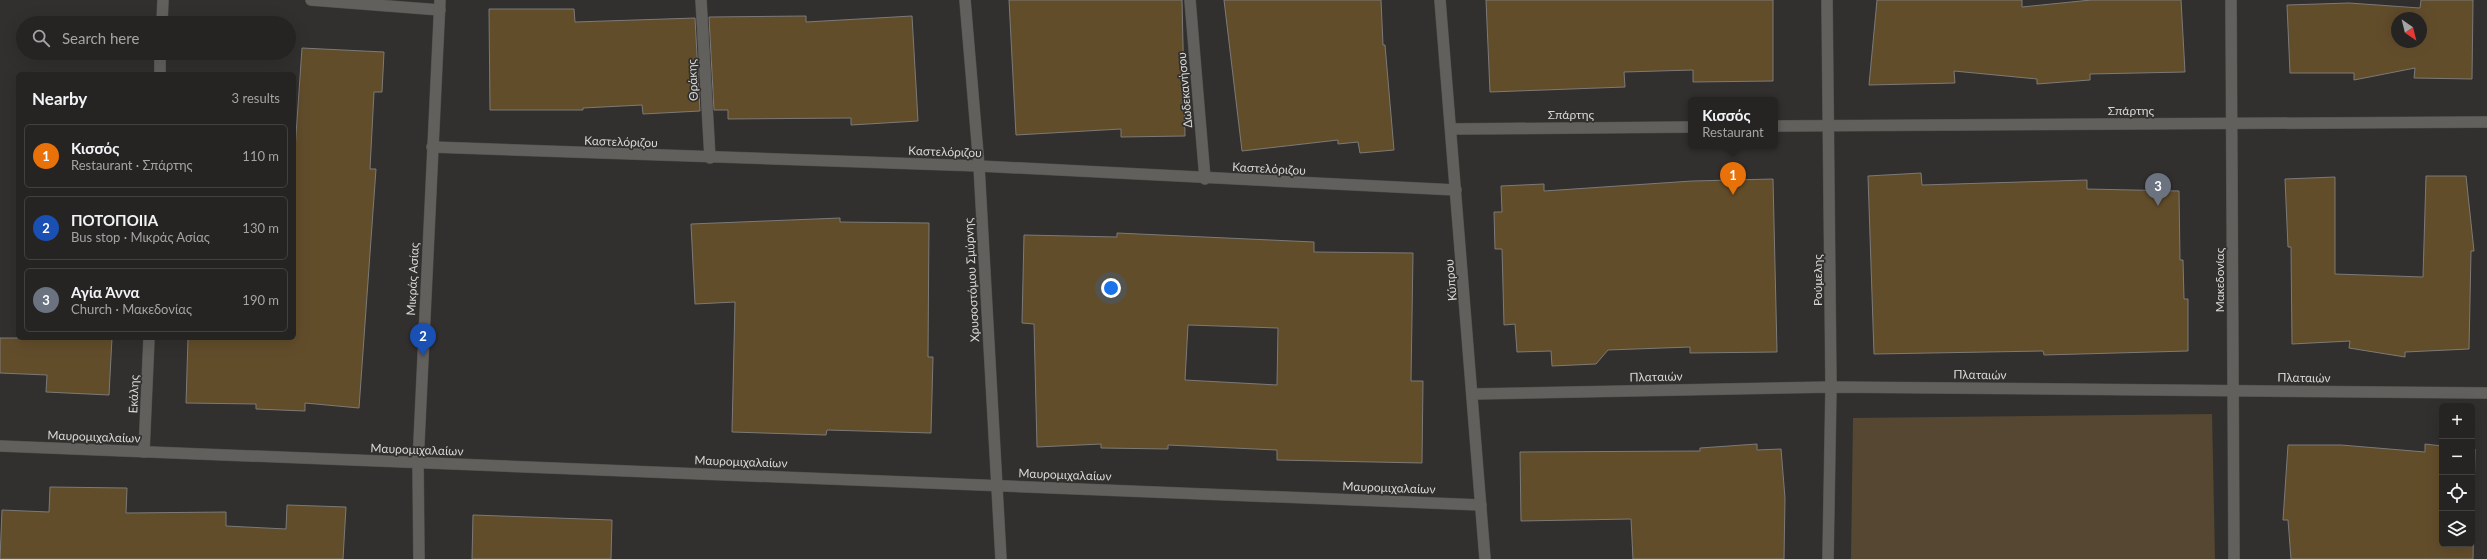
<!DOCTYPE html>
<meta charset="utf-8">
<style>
body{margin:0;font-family:Lato,sans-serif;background:#32302f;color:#f1f3f6}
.controls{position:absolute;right:12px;bottom:12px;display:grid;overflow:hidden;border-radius:6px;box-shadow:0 4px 16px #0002}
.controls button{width:36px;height:36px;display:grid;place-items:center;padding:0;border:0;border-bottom:1px solid #424140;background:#262422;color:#f1f3f6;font:20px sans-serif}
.compass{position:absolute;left:2391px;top:12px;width:36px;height:36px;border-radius:50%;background:#262422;box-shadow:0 4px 16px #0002;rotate:145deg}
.you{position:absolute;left:1111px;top:288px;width:14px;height:14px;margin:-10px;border:3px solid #fff;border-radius:50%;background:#1a73e8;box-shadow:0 0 0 6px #1a73e833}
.badge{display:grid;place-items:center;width:26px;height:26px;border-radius:50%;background:#b45309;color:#fff;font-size:13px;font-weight:700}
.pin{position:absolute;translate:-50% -33px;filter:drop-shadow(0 1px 2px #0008)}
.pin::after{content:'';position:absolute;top:21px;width:14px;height:12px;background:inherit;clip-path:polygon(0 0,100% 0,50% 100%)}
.popup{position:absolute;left:1688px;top:97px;width:90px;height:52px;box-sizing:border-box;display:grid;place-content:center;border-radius:6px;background:#262422;filter:drop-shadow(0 1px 3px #0005);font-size:13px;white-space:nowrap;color:#a4a4a5}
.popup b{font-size:15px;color:#f1f3f6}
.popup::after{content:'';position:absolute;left:50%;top:100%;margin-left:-8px;border:8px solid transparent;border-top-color:#262422}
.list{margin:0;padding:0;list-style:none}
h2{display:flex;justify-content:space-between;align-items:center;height:52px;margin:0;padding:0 16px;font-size:17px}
h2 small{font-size:13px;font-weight:400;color:#a4a4a5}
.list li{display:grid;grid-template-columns:26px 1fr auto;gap:12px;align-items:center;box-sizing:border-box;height:64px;margin:0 8px 8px;padding:0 8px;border:1px solid #424140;border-radius:6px}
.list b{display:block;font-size:15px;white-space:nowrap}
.list p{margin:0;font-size:13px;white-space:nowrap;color:#a4a4a5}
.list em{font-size:13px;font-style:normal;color:#a4a4a5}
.icon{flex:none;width:22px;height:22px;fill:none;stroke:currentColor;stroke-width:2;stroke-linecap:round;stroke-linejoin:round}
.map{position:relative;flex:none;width:2487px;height:559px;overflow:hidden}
.search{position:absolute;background:#262422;box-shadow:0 4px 16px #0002;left:16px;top:16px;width:280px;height:44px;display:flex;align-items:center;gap:10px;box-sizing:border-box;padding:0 14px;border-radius:22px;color:#a4a4a5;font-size:15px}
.panel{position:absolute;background:#262422;box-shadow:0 4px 16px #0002;left:16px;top:72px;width:280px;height:268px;border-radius:6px}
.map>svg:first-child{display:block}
.green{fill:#554732}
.building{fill:#624d2b;stroke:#7c7a77;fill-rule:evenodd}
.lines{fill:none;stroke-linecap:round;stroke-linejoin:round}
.minor-casing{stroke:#4f4e4c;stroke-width:12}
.tertiary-casing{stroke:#4f4e4c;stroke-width:12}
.minor{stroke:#62605d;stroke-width:11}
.tertiary{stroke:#62605d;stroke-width:11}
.labels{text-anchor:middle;stroke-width:3.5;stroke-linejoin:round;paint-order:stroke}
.street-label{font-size:12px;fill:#d9d8d6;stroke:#32302e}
</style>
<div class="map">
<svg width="2487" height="559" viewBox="0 0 2487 559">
<rect width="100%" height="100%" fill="#32302e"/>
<path class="green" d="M 2212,414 L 2215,559 L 1851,559 L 1853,418 Z"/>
<g class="building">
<path d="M 1009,0 L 1182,0 L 1185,136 L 1121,137 L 1121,129 L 1016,135 Z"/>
<path d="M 1224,0 L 1381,0 L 1383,45 L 1385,45 L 1394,150 L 1360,153 L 1358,142 L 1338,144 L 1338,140 L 1242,151 Z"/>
<path d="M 1486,0 L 1773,0 L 1773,81 L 1693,82 L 1693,70 L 1624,72 L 1625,87 L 1490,92 Z"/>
<path d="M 1877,0 L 2022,0 L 2022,7 L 2091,0 L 2181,0 L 2185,72 L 2090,74 L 2090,80 L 2037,84 L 2037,79 L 1954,71 L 1955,83 L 1869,85 Z"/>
<path d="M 2421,0 L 2473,0 L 2472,79 L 2414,78 L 2415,68 L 2354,80 L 2354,73 L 2290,73 L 2287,5 L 2349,3 L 2420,8 ZM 2397,18 L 2421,18 L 2421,42 L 2397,42 Z"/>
<path d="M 489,9 L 574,9 L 575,22 L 695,18 L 700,111 L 643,114 L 642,105 L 583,108 L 583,110 L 490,110 Z"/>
<path d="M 806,16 L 806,22 L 912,16 L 918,121 L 851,125 L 851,118 L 728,119 L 728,110 L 714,110 L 709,17 Z"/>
<path d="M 302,48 L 384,52 L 382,92 L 374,92 L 370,169 L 376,169 L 359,408 L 305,403 L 305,411 L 256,409 L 256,404 L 186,403 L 188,338 L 294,338 L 294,164 Z"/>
<path d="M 1921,173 L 1922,185 L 2087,180 L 2087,189 L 2179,191 L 2180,260 L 2183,260 L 2184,299 L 2188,299 L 2188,351 L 2044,355 L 2043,351 L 1874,354 L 1868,176 Z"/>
<path d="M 2426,176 L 2466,176 L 2474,251 L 2471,251 L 2469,349 L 2405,352 L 2405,357 L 2349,348 L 2350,341 L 2292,344 L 2291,247 L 2288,247 L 2285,179 L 2335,177 L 2335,274 L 2423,277 Z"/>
<path d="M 1773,179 L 1777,352 L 1690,353 L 1690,347 L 1608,350 L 1596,364 L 1552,366 L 1551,351 L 1517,352 L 1515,324 L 1504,325 L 1502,249 L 1495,249 L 1494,212 L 1502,212 L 1501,186 L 1544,184 L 1544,191 L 1692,181 Z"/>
<path d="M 840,218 L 840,222 L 929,223 L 928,357 L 933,357 L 931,433 L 827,430 L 826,435 L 732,432 L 735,302 L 695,304 L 691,224 Z"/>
<path d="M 1117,233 L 1314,242 L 1314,252 L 1413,253 L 1411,381 L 1423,381 L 1422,463 L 1277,460 L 1277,450 L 1168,445 L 1168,449 L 1101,448 L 1101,444 L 1037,447 L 1034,324 L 1022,323 L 1024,235 L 1117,237 ZM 1188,325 L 1278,328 L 1277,385 L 1185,380 Z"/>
<path d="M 0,338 L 112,338 L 109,395 L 46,392 L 47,375 L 0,373 Z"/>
<path d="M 1757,444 L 1757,450 L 1781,449 L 1785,498 L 1784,559 L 1633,559 L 1631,519 L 1521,521 L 1520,452 L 1700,451 L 1700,448 Z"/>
<path d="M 2425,444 L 2442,446 L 2442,544 L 2472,544 L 2472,448 L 2475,449 L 2473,559 L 2291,559 L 2288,520 L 2283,520 L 2288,445 L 2341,445 L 2425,452 Z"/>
<path d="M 50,487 L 127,488 L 126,513 L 226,512 L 226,526 L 286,529 L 287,505 L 346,507 L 343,559 L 0,559 L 2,510 L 49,512 Z"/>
<path d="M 473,515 L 612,520 L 611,559 L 472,559 Z"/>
</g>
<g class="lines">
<g class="minor-casing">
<g id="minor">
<path d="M 311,0 L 440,10"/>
<path d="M 701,0 L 710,158"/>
<path d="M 1190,0 L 1205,179"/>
<path d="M 1440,0 L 1485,559"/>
<path d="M 1827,0 L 1831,387 L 1828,559"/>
<path d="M 2231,0 L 2234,559"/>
<path d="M 162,23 L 163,0"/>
<path d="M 160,74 L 160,53"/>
<path d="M 1775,126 L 2487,122"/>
<path d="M 1451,129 L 1691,127"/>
<path d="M 432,147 L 979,166 L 1456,190"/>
<path d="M 1473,394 L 1831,387 L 2487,393"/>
<path d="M 0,446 L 1481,505"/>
<path d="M 144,452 L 149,338"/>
</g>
</g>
<g class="tertiary-casing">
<g id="tertiary">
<path d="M 965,0 L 979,166 L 1001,559"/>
<path d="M 419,559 L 418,463 L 440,0"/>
</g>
</g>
<use href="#minor" class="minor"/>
<use href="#tertiary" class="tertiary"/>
</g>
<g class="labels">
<g class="street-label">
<text transform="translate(693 80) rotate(-93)" y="4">Θράκης</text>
<text transform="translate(1185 90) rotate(-95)" y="4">Δωδεκανήσου</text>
<text x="2131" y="115">Σπάρτης</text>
<text x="1571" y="119">Σπάρτης</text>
<text transform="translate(621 142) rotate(2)" y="4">Καστελόριζου</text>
<text transform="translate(945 152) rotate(2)" y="4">Καστελόριζου</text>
<text transform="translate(1269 169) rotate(3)" y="4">Καστελόριζου</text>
<text transform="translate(413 279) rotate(-87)" y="4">Μικράς Ασίας</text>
<text transform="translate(972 280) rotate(-93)" y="4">Χρυσοστόμου Σμύρνης</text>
<text transform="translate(1451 280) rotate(-95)" y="4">Κύπρου</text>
<text transform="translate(1818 280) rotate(-90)" y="4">Ρούμελης</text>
<text transform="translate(2220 280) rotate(-90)" y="4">Μακεδονίας</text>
<text transform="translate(1980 375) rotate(1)" y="4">Πλαταιών</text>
<text transform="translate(1656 377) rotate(-1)" y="4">Πλαταιών</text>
<text transform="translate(2304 378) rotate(1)" y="4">Πλαταιών</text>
<text transform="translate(134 394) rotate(-88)" y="4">Εκάλης</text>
<text transform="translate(94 437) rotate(2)" y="4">Μαυρομιχαλαίων</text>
<text transform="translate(417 450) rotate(2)" y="4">Μαυρομιχαλαίων</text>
<text transform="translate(741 462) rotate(2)" y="4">Μαυρομιχαλαίων</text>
<text transform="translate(1065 475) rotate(2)" y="4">Μαυρομιχαλαίων</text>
<text transform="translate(1389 488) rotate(2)" y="4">Μαυρομιχαλαίων</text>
</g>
</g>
</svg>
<div class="controls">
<button>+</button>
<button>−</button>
<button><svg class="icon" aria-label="locate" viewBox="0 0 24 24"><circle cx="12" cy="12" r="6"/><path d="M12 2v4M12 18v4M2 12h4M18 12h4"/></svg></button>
<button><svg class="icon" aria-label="layers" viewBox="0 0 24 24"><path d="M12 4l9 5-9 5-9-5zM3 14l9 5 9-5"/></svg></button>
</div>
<svg class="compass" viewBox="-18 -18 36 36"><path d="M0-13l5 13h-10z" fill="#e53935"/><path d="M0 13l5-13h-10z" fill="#a4a4a5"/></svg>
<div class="you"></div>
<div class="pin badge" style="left:1733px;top:195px;background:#e8710a">1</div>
<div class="popup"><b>Κισσός</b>Restaurant</div>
<div class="pin badge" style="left:423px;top:356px;background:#1a4fb4">2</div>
<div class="pin badge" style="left:2158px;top:206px;background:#6b7280">3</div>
<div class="search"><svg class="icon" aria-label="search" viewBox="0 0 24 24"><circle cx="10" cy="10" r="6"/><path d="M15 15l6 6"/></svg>Search here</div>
<section class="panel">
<h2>Nearby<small>3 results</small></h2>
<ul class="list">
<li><span class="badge" style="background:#e8710a">1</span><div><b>Κισσός</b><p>Restaurant · Σπάρτης</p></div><em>110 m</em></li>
<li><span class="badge" style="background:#1a4fb4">2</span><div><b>ΠΟΤΟΠΟΙΙΑ</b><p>Bus stop · Μικράς Ασίας</p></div><em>130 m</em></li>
<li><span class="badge" style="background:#6b7280">3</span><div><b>Αγία Άννα</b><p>Church · Μακεδονίας</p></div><em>190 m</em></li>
</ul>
</section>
</div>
